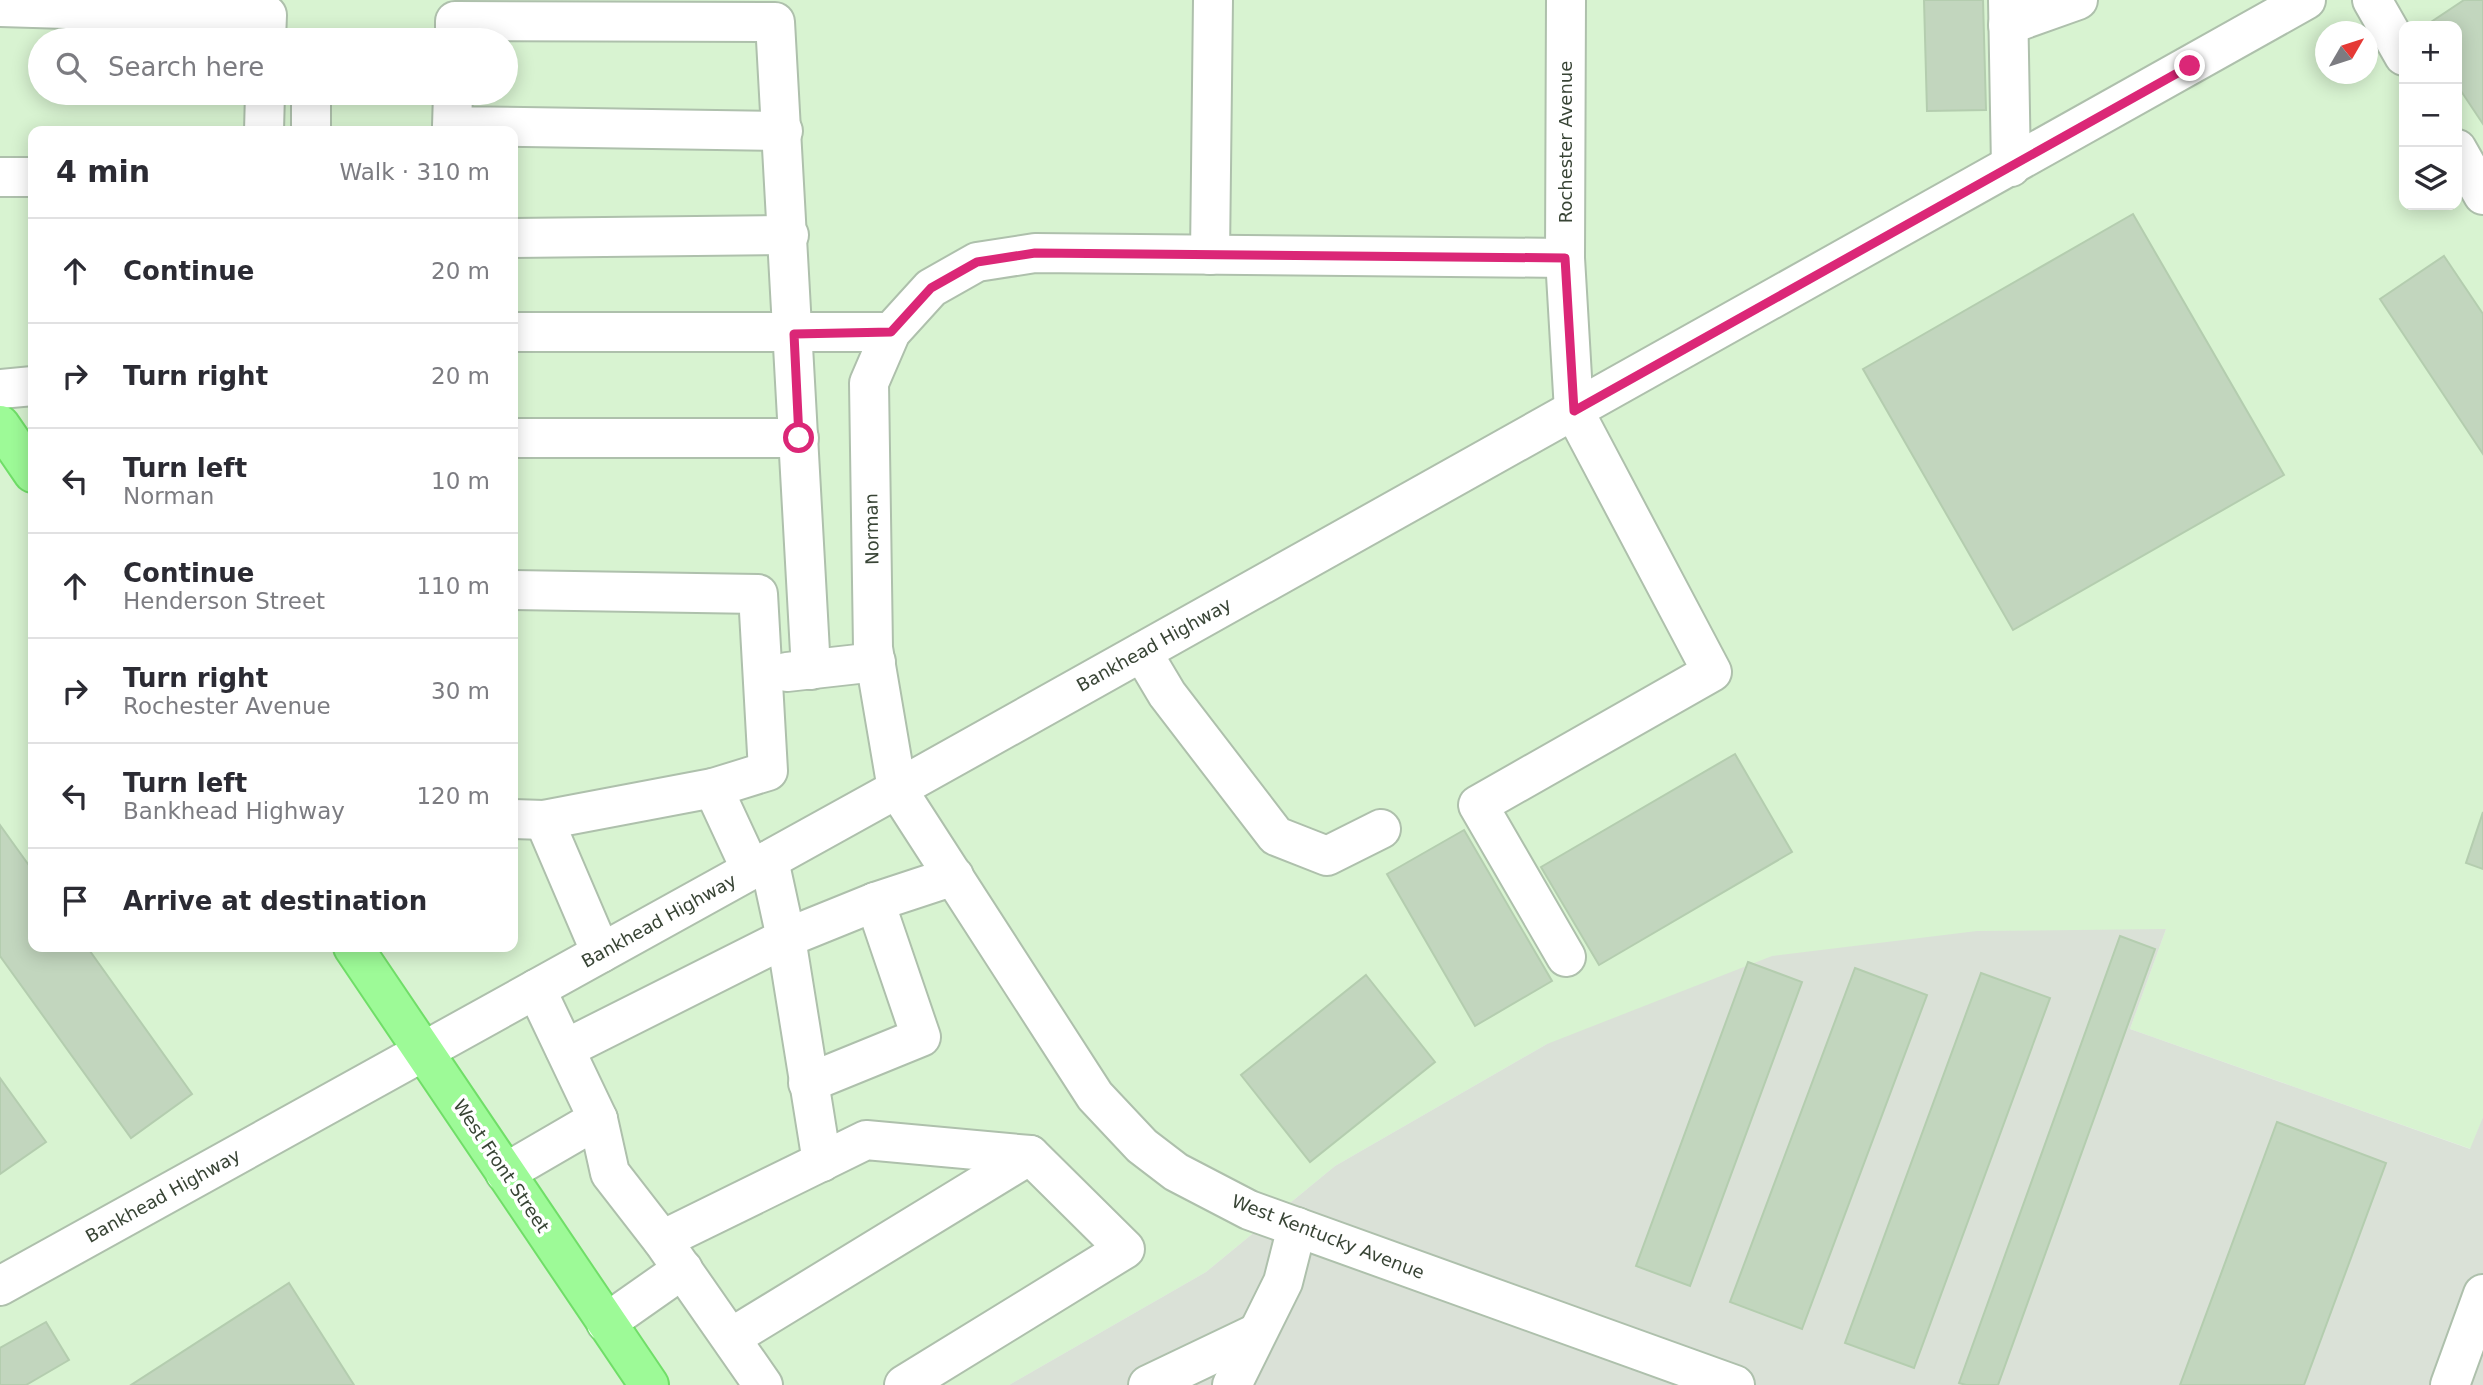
<!DOCTYPE html>
<meta charset="utf-8">
<style>
body{margin:0;font-family:"DejaVu Sans",sans-serif;background:#f2f2f3;color:#2b2b33}
.controls{position:absolute;right:21px;top:21px;display:grid;overflow:hidden;border-radius:14px;box-shadow:0 4px 18px #0003}
.controls button{width:63px;height:63px;display:grid;place-items:center;padding:0;border:0;border-bottom:2px solid #e1e1e2;background:#fff;color:#2b2b33;font:35px sans-serif}
.compass{position:absolute;left:2315px;top:21px;width:63px;height:63px;border-radius:50%;background:#fff;box-shadow:0 4px 18px #0003;rotate:51deg}
.stop{position:absolute;width:21px;height:21px;margin:-16px;border:5px solid #db2777;border-radius:50%;background:#fff}
.stop.end{background:#db2777;border-color:#fff;box-shadow:0 2px 7px #0008}
.list{margin:0;padding:0;list-style:none}
h2{display:flex;justify-content:space-between;align-items:center;height:91px;margin:0;padding:0 28px;font-size:30px}
h2 small{font-size:23px;font-weight:400;color:#7c7c81}
.list li{display:grid;grid-template-columns:46px 1fr auto;gap:21px;align-items:center;box-sizing:border-box;height:105px;padding:0 28px;border-top:2px solid #e1e1e2}
.list b{display:block;font-size:26px;white-space:nowrap}
.list p{margin:0;font-size:23px;white-space:nowrap;color:#7c7c81}
.list em{font-size:23px;font-style:normal;color:#7c7c81}
.icon{flex:none;width:38px;height:38px;fill:none;stroke:currentColor;stroke-width:2;stroke-linecap:round;stroke-linejoin:round}
.map{position:relative;flex:none;width:2483px;height:1385px;overflow:hidden}
.search{position:absolute;background:#fff;box-shadow:0 4px 18px #0003;left:28px;top:28px;width:490px;height:77px;display:flex;align-items:center;gap:18px;box-sizing:border-box;padding:0 24px;border-radius:38px;color:#7c7c81;font-size:26px}
.panel{position:absolute;background:#fff;box-shadow:0 4px 18px #0003;left:28px;top:126px;width:490px;height:826px;border-radius:14px}
.map>svg:first-child{display:block}
.commercial{fill:#d8f3d1;fill-rule:evenodd}
.industrial{fill:#dae1d7}
.building{fill:#c2d6be;stroke:#b4cdaf;stroke-width:2}
.lines{fill:none;stroke-linecap:round;stroke-linejoin:round}
.minor-casing{stroke:#aec0ac;stroke-width:42}
.major-casing{stroke:#70de68;stroke-width:42}
.minor{stroke:#fff;stroke-width:38}
.major{stroke:#9dfa97;stroke-width:38}
.route{stroke:#db2777;stroke-width:9}
.labels{text-anchor:middle;stroke-width:7;stroke-linejoin:round;paint-order:stroke}
.street-label{font-size:18px;fill:#384435;stroke:#fff}
</style>
<div class="map">
<svg width="2483" height="1385" viewBox="0 0 2483 1385">
<rect width="100%" height="100%" fill="#e7f2e6"/>
<path class="commercial" d="M 0,0 L 2483,0 L 2483,1117 L 2471,1149 L 2130,1029 L 2166,929 L 1547,1044 L 1335,1166 L 1206,1272 L 1009,1385 L 0,1385 ZM 2404,26 L 2457,26 L 2457,205 L 2404,205 ZM 2326,32 L 2368,32 L 2368,74 L 2326,74 ZM 40,40 L 506,40 L 506,93 L 40,93 ZM 33,131 L 513,131 L 513,947 L 33,947 Z"/>
<path class="industrial" d="M 2166,929 L 2130,1029 L 2470,1149 L 2483,1117 L 2483,1385 L 1009,1385 L 1206,1272 L 1335,1166 L 1547,1044 L 1772,956 L 1977,931 Z"/>
<g class="building">
<path d="M 1924,0 L 1983,0 L 1986,110 L 1927,111 Z"/>
<path d="M 2464,0 L 2483,0 L 2483,124 L 2457,85 L 2457,26 L 2425,26 Z"/>
<path d="M 2133,214 L 2284,475 L 2013,630 L 1863,369 Z"/>
<path d="M 2444,256 L 2483,314 L 2483,454 L 2380,299 Z"/>
<path d="M 1735,754 L 1792,852 L 1599,965 L 1541,867 Z"/>
<path d="M 2483,812 L 2483,869 L 2466,863 Z"/>
<path d="M 0,825 L 33,871 L 33,947 L 87,947 L 192,1094 L 131,1138 L 0,956 Z"/>
<path d="M 1464,830 L 1552,981 L 1475,1026 L 1387,874 Z"/>
<path d="M 2120,936 L 2155,949 L 1998,1385 L 1966,1385 L 1959,1383 Z"/>
<path d="M 1748,962 L 1802,982 L 1690,1286 L 1636,1266 Z"/>
<path d="M 1855,968 L 1927,995 L 1802,1329 L 1730,1302 Z"/>
<path d="M 1981,973 L 2050,998 L 1914,1368 L 1845,1343 Z"/>
<path d="M 1366,975 L 1435,1062 L 1310,1162 L 1241,1075 Z"/>
<path d="M 0,1078 L 46,1142 L 0,1174 Z"/>
<path d="M 2277,1122 L 2386,1163 L 2304,1385 L 2180,1385 Z"/>
<path d="M 289,1283 L 354,1385 L 131,1385 Z"/>
<path d="M 46,1322 L 69,1360 L 26,1385 L 0,1385 L 0,1348 Z"/>
</g>
<g class="lines">
<g class="minor-casing">
<g id="minor">
<path d="M 1566,0 L 1565,258 L 1574,411 L 1712,672 L 1478,805 L 1566,957"/>
<path d="M 2008,0 L 2011,167"/>
<path d="M 2372,0 L 2404,56"/>
<path d="M 0,7 L 267,15 L 266,40"/>
<path d="M 2008,25 L 2078,0"/>
<path d="M 455,40 L 455,21 L 775,22 L 811,670"/>
<path d="M 453,93 L 452,126 L 783,131"/>
<path d="M 264,131 L 265,93"/>
<path d="M 311,131 L 311,93"/>
<path d="M 2457,149 L 2483,195"/>
<path d="M 0,177 L 33,177"/>
<path d="M 513,238 L 789,235"/>
<path d="M 1210,255 L 1213,0"/>
<path d="M 1565,258 L 1035,253 L 977,262 L 931,288 L 891,332 L 869,383 L 873,648 L 897,789 L 1095,1096 L 1142,1146 L 1176,1172 L 1249,1210 L 1735,1385"/>
<path d="M 513,332 L 891,332"/>
<path d="M 0,389 L 33,386"/>
<path d="M 513,438 L 799,438"/>
<path d="M 513,590 L 758,594 L 768,771 L 713,788 L 544,820 L 513,819"/>
<path d="M 1142,652 L 1167,694 L 1276,836 L 1327,856 L 1381,829"/>
<path d="M 787,672 L 876,662"/>
<path d="M 713,788 L 751,870"/>
<path d="M 544,820 L 601,953"/>
<path d="M 769,860 L 786,938 L 822,1162"/>
<path d="M 565,1049 L 786,938 L 875,902"/>
<path d="M 808,1083 L 921,1037 L 875,902 L 954,876"/>
<path d="M 598,1119 L 610,1173 L 662,1240"/>
<path d="M 505,1173 L 598,1119 L 536,989"/>
<path d="M 0,1286 L 897,789 L 2306,0"/>
<path d="M 606,1323 L 683,1269"/>
<path d="M 732,1337 L 1030,1155"/>
<path d="M 763,1385 L 662,1240 L 866,1140 L 1030,1155 L 1125,1249 L 904,1385"/>
<path d="M 1148,1385 L 1257,1333"/>
<path d="M 1232,1385 L 1283,1282 L 1297,1227"/>
<path d="M 2450,1385 L 2483,1294"/>
</g>
</g>
<g class="major-casing">
<g id="major">
<path d="M 0,425 L 33,473"/>
<path d="M 353,947 L 649,1385"/>
</g>
</g>
<use href="#minor" class="minor"/>
<use href="#major" class="major"/>
</g>
<g class="lines">
<path class="route" d="M 799,438 L 794,334 L 891,332 L 931,288 L 977,262 L 1035,253 L 1565,258 L 1574,411 L 2190,66"/>
</g>
<g class="labels">
<g class="street-label">
<text transform="translate(1566 142) rotate(-90)" y="6">Rochester Avenue</text>
<text transform="translate(872 529) rotate(-91)" y="6">Norman</text>
<text transform="translate(1154 645) rotate(-29)" y="6">Bankhead Highway</text>
<text transform="translate(659 921) rotate(-29)" y="6">Bankhead Highway</text>
<text transform="translate(501 1166) rotate(56)" y="6">West Front Street</text>
<text transform="translate(163 1196) rotate(-29)" y="6">Bankhead Highway</text>
<text transform="translate(1328 1237) rotate(21)" y="6">West Kentucky Avenue</text>
</g>
</g>
</svg>
<div class="controls">
<button>+</button>
<button>−</button>
<button><svg class="icon" aria-label="layers" viewBox="0 0 24 24"><path d="M12 4l9 5-9 5-9-5zM3 14l9 5 9-5"/></svg></button>
</div>
<svg class="compass" viewBox="-18 -18 36 36"><path d="M0-13l5 13h-10z" fill="#e53935"/><path d="M0 13l5-13h-10z" fill="#7c7c81"/></svg>
<div class="stop" style="left:799px;top:438px"></div>
<div class="stop end" style="left:2190px;top:66px"></div>
<div class="search"><svg class="icon" aria-label="search" viewBox="0 0 24 24"><circle cx="10" cy="10" r="6"/><path d="M15 15l6 6"/></svg>Search here</div>
<section class="panel">
<h2>4 min<small>Walk · 310 m</small></h2>
<ul class="list">
<li><svg class="icon" aria-label="ahead" viewBox="0 0 24 24"><path d="M12 20V5M6 11l6-6 6 6"/></svg><div><b>Continue</b></div><em>20 m</em></li>
<li><svg class="icon" aria-label="right" viewBox="0 0 24 24"><path d="M7 20v-9h11M14 6l5 5-5 5"/></svg><div><b>Turn right</b></div><em>20 m</em></li>
<li><svg class="icon" aria-label="left" viewBox="0 0 24 24"><path d="M17 20v-9H6M10 6l-5 5 5 5"/></svg><div><b>Turn left</b><p>Norman</p></div><em>10 m</em></li>
<li><svg class="icon" aria-label="ahead" viewBox="0 0 24 24"><path d="M12 20V5M6 11l6-6 6 6"/></svg><div><b>Continue</b><p>Henderson Street</p></div><em>110 m</em></li>
<li><svg class="icon" aria-label="right" viewBox="0 0 24 24"><path d="M7 20v-9h11M14 6l5 5-5 5"/></svg><div><b>Turn right</b><p>Rochester Avenue</p></div><em>30 m</em></li>
<li><svg class="icon" aria-label="left" viewBox="0 0 24 24"><path d="M17 20v-9H6M10 6l-5 5 5 5"/></svg><div><b>Turn left</b><p>Bankhead Highway</p></div><em>120 m</em></li>
<li><svg class="icon" aria-label="arrive" viewBox="0 0 24 24"><path d="M6 21V4h12l-3 4 3 4H6"/></svg><div><b>Arrive at destination</b></div></li>
</ul>
</section>
</div>
